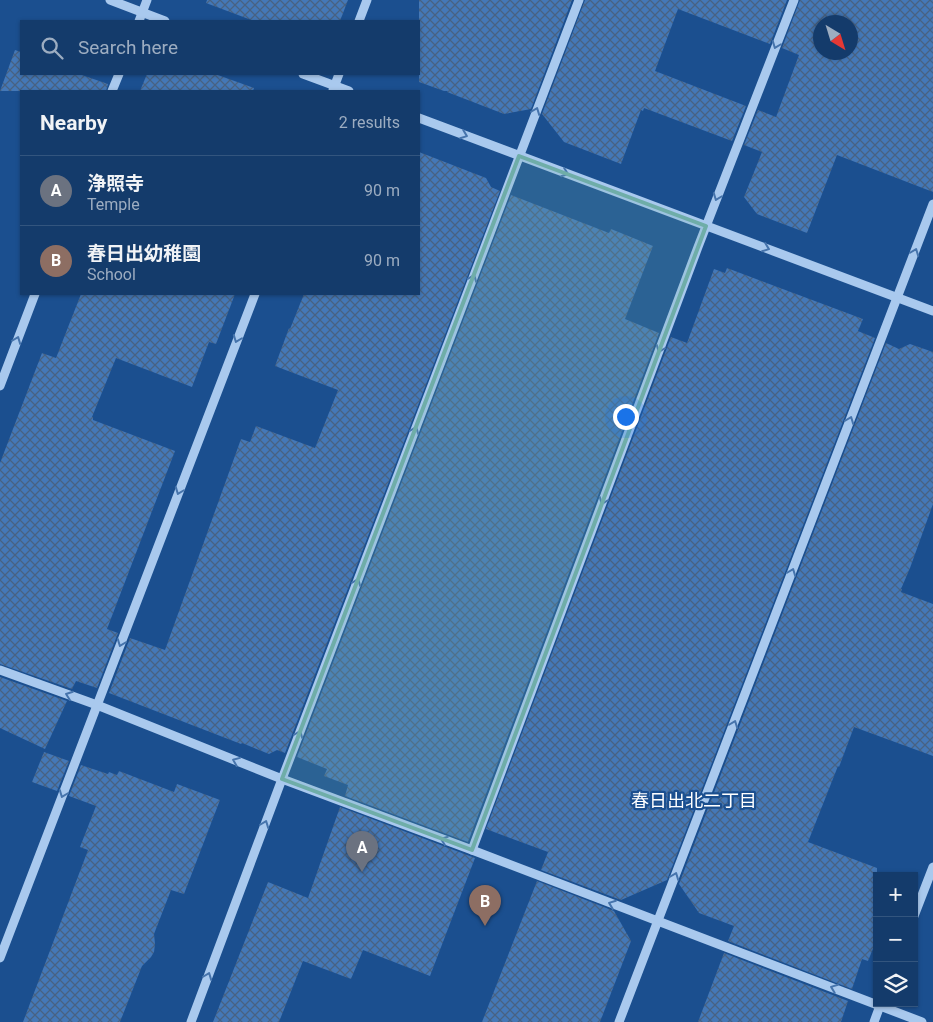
<!DOCTYPE html>
<meta charset="utf-8">
<style>
body{margin:0;font-family:Roboto,"Noto Sans JP",sans-serif;background:#214673;color:#f1f3f6}
.controls{position:absolute;right:15px;bottom:15px;display:grid;overflow:hidden;border-radius:0px;box-shadow:0 1px 4px #0004}
.controls button{width:45px;height:45px;display:grid;place-items:center;padding:0;border:0;border-bottom:1px solid #33557e;background:#143b6b;color:#f1f3f6;font:25px sans-serif}
.compass{position:absolute;left:813px;top:15px;width:45px;height:45px;border-radius:50%;background:#143b6b;box-shadow:0 1px 4px #0004;rotate:142deg}
.you{position:absolute;left:625px;top:416px;width:18px;height:18px;margin:-12px;border:4px solid #fff;border-radius:50%;background:#1a73e8;box-shadow:0 0 0 8px #1a73e833}
.badge{display:grid;place-items:center;width:32px;height:32px;border-radius:50%;background:#e797bd;color:#fff;font-size:16px;font-weight:700}
.pin{position:absolute;translate:-50% -41px;filter:drop-shadow(0 1px 2px #0008)}
.pin::after{content:'';position:absolute;top:26px;width:18px;height:15px;background:inherit;clip-path:polygon(0 0,100% 0,50% 100%)}
.list{margin:0;padding:0;list-style:none}
h2{display:flex;justify-content:space-between;align-items:center;height:65px;margin:0;padding:0 20px;font-size:21px}
h2 small{font-size:16px;font-weight:400;color:#9dadc1}
.list li{display:grid;grid-template-columns:32px 1fr auto;gap:15px;align-items:center;box-sizing:border-box;height:70px;padding:0 20px;border-top:1px solid #33557e}
.list b{display:block;font-size:19px;white-space:nowrap}
.list p{margin:0;font-size:16px;white-space:nowrap;color:#9dadc1}
.list em{font-size:16px;font-style:normal;color:#9dadc1}
.icon{flex:none;width:28px;height:28px;fill:none;stroke:currentColor;stroke-width:2;stroke-linecap:round;stroke-linejoin:round}
.map{position:relative;flex:none;width:933px;height:1022px;overflow:hidden}
.search{position:absolute;background:#143b6b;box-shadow:0 1px 4px #0004;left:20px;top:20px;width:400px;height:55px;display:flex;align-items:center;gap:12px;box-sizing:border-box;padding:0 18px;border-radius:0px;color:#9dadc1;font-size:19px}
.panel{position:absolute;background:#143b6b;box-shadow:0 1px 4px #0004;left:20px;top:90px;width:400px;height:205px;border-radius:0px}
.map>svg:first-child{display:block}
.building{fill:url(#building-cross-hatch);fill-rule:evenodd}
.lines{fill:none;stroke-linecap:round;stroke-linejoin:round}
.minor{stroke:#a9c9ee;stroke-width:9}
.oneway{stroke:#4674ac}
.marked{fill:#6fada8;fill-opacity:0.2;stroke:#6fada8;stroke-width:4;stroke-linejoin:round}
.labels{text-anchor:middle;stroke-width:4.5;stroke-linejoin:round;paint-order:stroke}
.neighbourhood-label{font-size:18px;fill:#fff;stroke:#1b4f8f}
</style>
<div class="map">
<svg width="933" height="1022" viewBox="0 0 933 1022">
<defs>
<pattern id="building-cross-hatch" width="8" height="8" patternUnits="userSpaceOnUse" patternTransform="scale(1.25)"><rect width="8" height="8" fill="#4478b7"/><path d="M0 0l8 8M0 8l8-8" fill="none" stroke="#486282"/></pattern>
</defs>
<rect width="100%" height="100%" fill="#1b4f8f"/>
<g class="building">
<path d="M 207,0 L 348,0 L 340,21 L 254,21 L 206,3 Z"/>
<path d="M 419,0 L 572,0 L 531,109 L 504,114 L 447,92 L 448,91 L 444,91 L 419,82 Z"/>
<path d="M 585,0 L 787,0 L 770,44 L 678,9 L 655,71 L 746,106 L 732,141 L 644,108 L 643,111 L 641,110 L 621,164 L 564,142 L 542,114 Z"/>
<path d="M 800,0 L 933,0 L 933,192 L 837,155 L 807,233 L 757,214 L 744,197 L 762,152 L 744,145 L 758,110 L 776,117 L 799,55 L 782,48 ZM 820,22 L 850,22 L 850,52 L 820,52 Z"/>
<path d="M 15,50 L 21,52 L 21,74 L 79,74 L 108,84 L 106,91 L 0,91 Z"/>
<path d="M 147,74 L 215,74 L 254,88 L 253,91 L 140,91 Z"/>
<path d="M 419,152 L 486,178 L 491,187 L 500,191 L 285,753 L 277,750 L 269,754 L 242,743 L 241,744 L 109,693 L 130,638 L 165,650 L 241,439 L 250,442 L 256,426 L 315,448 L 338,390 L 275,366 L 289,328 L 290,329 L 304,294 L 419,294 Z"/>
<path d="M 511,195 L 609,233 L 611,229 L 653,246 L 625,319 L 659,333 L 468,842 L 345,796 L 348,785 L 324,776 L 327,769 L 297,757 Z"/>
<path d="M 727,268 L 863,319 L 858,331 L 875,338 L 667,880 L 621,900 L 541,870 L 548,852 L 486,829 L 671,337 L 687,343 L 714,269 L 725,273 Z"/>
<path d="M 81,294 L 235,294 L 216,344 L 209,342 L 192,387 L 116,358 L 92,417 L 93,417 L 93,420 L 175,451 L 107,629 L 118,633 L 97,688 L 76,681 L 72,689 L 0,664 L 0,463 L 42,353 L 56,358 Z"/>
<path d="M 886,343 L 899,349 L 910,344 L 933,352 L 933,504 L 910,568 L 901,589 L 902,589 L 901,592 L 933,604 L 933,756 L 854,727 L 839,767 L 838,766 L 808,842 L 877,868 L 877,939 L 868,961 L 862,959 L 852,989 L 728,941 L 734,926 L 699,913 L 679,884 Z"/>
<path d="M 0,677 L 67,701 L 45,749 L 0,728 Z"/>
<path d="M 44,752 L 69,761 L 57,791 L 32,782 Z"/>
<path d="M 81,765 L 108,774 L 109,772 L 117,775 L 119,771 L 174,792 L 177,784 L 220,800 L 184,894 L 171,890 L 154,934 L 155,944 L 154,952 L 151,957 L 142,966 L 120,1022 L 23,1022 L 88,850 L 80,847 L 96,806 L 69,796 Z"/>
<path d="M 340,807 L 475,858 L 430,976 L 363,950 L 351,979 L 303,961 L 279,1022 L 213,1022 L 268,882 L 308,898 Z"/>
<path d="M 537,881 L 614,911 L 631,941 L 600,1022 L 482,1022 Z"/>
<path d="M 724,953 L 848,1001 L 841,1022 L 698,1022 Z"/>
</g>
<g class="lines">
<g class="minor">
<path d="M 110,0 L 165,21"/>
<path d="M 139,21 L 147,0"/>
<path d="M 359,21 L 367,0"/>
<path d="M 303,74 L 349,91"/>
<path d="M 333,90 L 339,74"/>
<path d="M 112,91 L 119,74"/>
<path d="M 419,118 L 933,311"/>
<path d="M 0,386 L 35,294"/>
<path d="M 0,670 L 97,705 L 282,779 L 472,850 L 922,1022"/>
<path d="M 472,850 L 698,247 L 794,0"/>
<path d="M 914,916 L 933,867"/>
<path d="M 0,958 L 255,294"/>
<path d="M 191,1022 L 282,779 L 579,0"/>
<path d="M 619,1022 L 933,204"/>
<path d="M 874,1022 L 881,1003"/>
</g>
</g>
<defs><path id="oneway-chevron" d="M-2-3.5L2.5 0L-2 3.5" fill="none" stroke-width="1.6" stroke-linecap="round" stroke-linejoin="round" transform="scale(1.25)"/></defs>
<g class="oneway">
<use href="#oneway-chevron" transform="translate(776 45) rotate(111)"/>
<use href="#oneway-chevron" transform="translate(536 111) rotate(-69)"/>
<use href="#oneway-chevron" transform="translate(464 135) rotate(21)"/>
<use href="#oneway-chevron" transform="translate(565 173) rotate(20)"/>
<use href="#oneway-chevron" transform="translate(717 197) rotate(111)"/>
<use href="#oneway-chevron" transform="translate(766 248) rotate(21)"/>
<use href="#oneway-chevron" transform="translate(915 252) rotate(-69)"/>
<use href="#oneway-chevron" transform="translate(473 278) rotate(-69)"/>
<use href="#oneway-chevron" transform="translate(237 339) rotate(111)"/>
<use href="#oneway-chevron" transform="translate(17 340) rotate(-69)"/>
<use href="#oneway-chevron" transform="translate(660 349) rotate(111)"/>
<use href="#oneway-chevron" transform="translate(850 420) rotate(-69)"/>
<use href="#oneway-chevron" transform="translate(415 430) rotate(-69)"/>
<use href="#oneway-chevron" transform="translate(179 491) rotate(111)"/>
<use href="#oneway-chevron" transform="translate(603 501) rotate(111)"/>
<use href="#oneway-chevron" transform="translate(792 572) rotate(-69)"/>
<use href="#oneway-chevron" transform="translate(357 582) rotate(-69)"/>
<use href="#oneway-chevron" transform="translate(121 643) rotate(111)"/>
<use href="#oneway-chevron" transform="translate(69 695) rotate(-160)"/>
<use href="#oneway-chevron" transform="translate(734 724) rotate(-69)"/>
<use href="#oneway-chevron" transform="translate(299 734) rotate(-69)"/>
<use href="#oneway-chevron" transform="translate(236 761) rotate(-158)"/>
<use href="#oneway-chevron" transform="translate(63 794) rotate(111)"/>
<use href="#oneway-chevron" transform="translate(265 824) rotate(-69)"/>
<use href="#oneway-chevron" transform="translate(444 840) rotate(-160)"/>
<use href="#oneway-chevron" transform="translate(675 876) rotate(-69)"/>
<use href="#oneway-chevron" transform="translate(612 904) rotate(-159)"/>
<use href="#oneway-chevron" transform="translate(208 976) rotate(-69)"/>
<use href="#oneway-chevron" transform="translate(834 988) rotate(-159)"/>
</g>
<path class="marked" d="M 519,156 L 706,226 L 472,850 L 282,779 Z"/>
<g class="labels">
<g class="neighbourhood-label">
<text x="694" y="807">春日出北二丁目</text>
</g>
</g>
</svg>
<div class="controls">
<button>+</button>
<button>−</button>
<button><svg class="icon" aria-label="layers" viewBox="0 0 24 24"><path d="M12 4l9 5-9 5-9-5zM3 14l9 5 9-5"/></svg></button>
</div>
<svg class="compass" viewBox="-18 -18 36 36"><path d="M0-13l5 13h-10z" fill="#e53935"/><path d="M0 13l5-13h-10z" fill="#9dadc1"/></svg>
<div class="you"></div>
<div class="pin badge" style="left:362px;top:872px;background:#6b7280">A</div>
<div class="pin badge" style="left:485px;top:926px;background:#8d6e63">B</div>
<div class="search"><svg class="icon" aria-label="search" viewBox="0 0 24 24"><circle cx="10" cy="10" r="6"/><path d="M15 15l6 6"/></svg>Search here</div>
<section class="panel">
<h2>Nearby<small>2 results</small></h2>
<ul class="list">
<li><span class="badge" style="background:#6b7280">A</span><div><b>浄照寺</b><p>Temple</p></div><em>90 m</em></li>
<li><span class="badge" style="background:#8d6e63">B</span><div><b>春日出幼稚園</b><p>School</p></div><em>90 m</em></li>
</ul>
</section>
</div>
